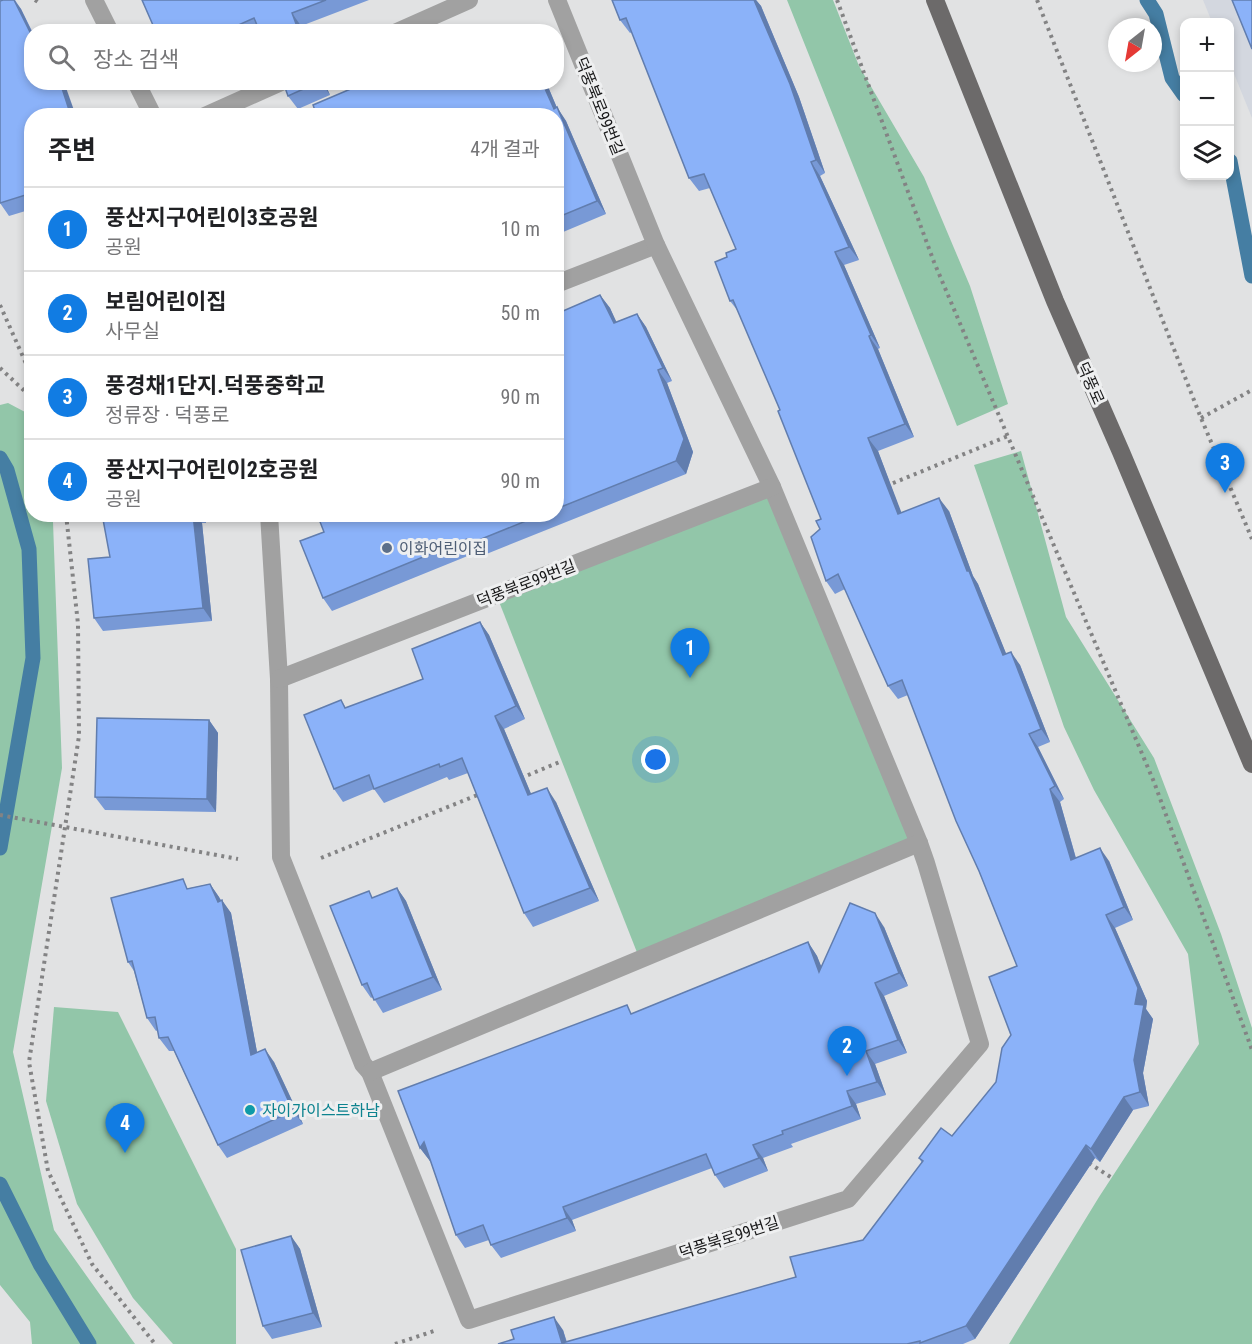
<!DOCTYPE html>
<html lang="ko">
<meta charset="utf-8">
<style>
body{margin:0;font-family:"Roboto Condensed","Noto Sans KR",sans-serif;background:#f2f2f2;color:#202124}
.controls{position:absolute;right:18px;top:18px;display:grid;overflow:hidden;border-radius:12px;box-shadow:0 3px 9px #0003}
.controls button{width:54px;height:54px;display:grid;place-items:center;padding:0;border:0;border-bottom:2px solid #e0e0e0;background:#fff;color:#202124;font:30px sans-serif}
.compass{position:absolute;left:1108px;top:18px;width:54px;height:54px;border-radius:50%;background:#fff;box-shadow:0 3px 9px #0003;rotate:211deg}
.you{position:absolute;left:656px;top:760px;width:21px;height:21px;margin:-15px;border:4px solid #fff;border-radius:50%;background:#1a73e8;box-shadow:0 0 0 9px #1a73e833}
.badge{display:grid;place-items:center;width:39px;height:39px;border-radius:50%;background:#117ce3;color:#fff;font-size:20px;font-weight:700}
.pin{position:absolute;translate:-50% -50px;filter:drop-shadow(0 2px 3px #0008)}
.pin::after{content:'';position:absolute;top:32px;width:21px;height:18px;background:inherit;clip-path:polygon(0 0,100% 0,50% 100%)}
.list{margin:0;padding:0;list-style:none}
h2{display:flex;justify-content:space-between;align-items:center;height:78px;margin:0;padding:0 24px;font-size:26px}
h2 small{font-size:20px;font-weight:400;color:#757577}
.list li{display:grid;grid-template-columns:39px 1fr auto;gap:18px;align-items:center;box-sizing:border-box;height:84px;padding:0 24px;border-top:2px solid #e0e0e0}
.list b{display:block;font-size:22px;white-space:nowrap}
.list p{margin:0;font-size:20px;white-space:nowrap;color:#757577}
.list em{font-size:20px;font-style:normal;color:#757577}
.icon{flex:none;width:33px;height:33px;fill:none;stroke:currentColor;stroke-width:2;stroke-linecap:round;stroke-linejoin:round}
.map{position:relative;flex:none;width:1252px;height:1344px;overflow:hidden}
.search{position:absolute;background:#fff;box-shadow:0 3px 9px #0003;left:24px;top:24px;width:540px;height:66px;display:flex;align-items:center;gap:15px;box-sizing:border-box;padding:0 21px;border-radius:24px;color:#757577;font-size:22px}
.panel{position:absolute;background:#fff;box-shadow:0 3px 9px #0003;left:24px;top:108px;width:540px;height:414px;border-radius:24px}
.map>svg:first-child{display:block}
.built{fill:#d3d7df}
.green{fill:#92c6a9}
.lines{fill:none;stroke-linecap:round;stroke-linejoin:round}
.stream{stroke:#457ea3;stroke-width:15}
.path{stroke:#838384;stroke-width:4;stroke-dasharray:3 4.5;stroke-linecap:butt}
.minor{stroke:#a1a1a1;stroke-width:18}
.major{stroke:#6c6a6a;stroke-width:18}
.wall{fill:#7899d6}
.shaded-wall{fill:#617dae}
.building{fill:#8bb2f9;stroke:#617dae;stroke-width:1.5}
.service-dot{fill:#5c6f8a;stroke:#eeeff0;stroke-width:2}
.culture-dot{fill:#0f9aa8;stroke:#eeeff0;stroke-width:2}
.labels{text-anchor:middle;stroke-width:6;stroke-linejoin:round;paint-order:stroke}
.street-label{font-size:16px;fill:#171718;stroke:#eeeff0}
.service-label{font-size:16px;fill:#4e5e75;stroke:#eeeff0;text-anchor:start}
.culture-label{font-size:16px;fill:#0d838f;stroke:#eeeff0;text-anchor:start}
</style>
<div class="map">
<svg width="1252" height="1344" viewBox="0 0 1252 1344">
<rect width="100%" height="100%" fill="#e1e2e3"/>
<path class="built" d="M 1203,0 L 1252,0 L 1252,118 L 1230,64 L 1230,22 L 1212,22 Z"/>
<g class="green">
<path d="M 787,0 L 833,0 L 859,66 L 924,177 L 970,286 L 1008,404 L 957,426 Z"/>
<path d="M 8,403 L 25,412 L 31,436 L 32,514 L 51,515 L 53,522 L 62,768 L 13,1052 L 54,1230 L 135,1344 L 32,1344 L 30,1322 L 0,1285 L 0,405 Z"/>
<path d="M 1021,451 L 1066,617 L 1154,758 L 1221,934 L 1252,1028 L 1252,1344 L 1009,1344 L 1099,1197 L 1199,1044 L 1188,954 L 1094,790 L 1064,727 L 974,465 Z"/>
<path d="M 772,487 L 919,843 L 640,960 L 496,594 Z"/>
<path d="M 54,1007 L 118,1012 L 236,1249 L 236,1344 L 173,1344 L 133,1298 L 77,1204 L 46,1101 Z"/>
</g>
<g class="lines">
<g class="stream">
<path d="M 1147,0 L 1156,14 L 1172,78 L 1184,95"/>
<path d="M 1230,161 L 1252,276"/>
<path d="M 0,458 L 7,470 L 29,549 L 33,658 L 0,848"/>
<path d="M 0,1184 L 40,1264 L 89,1344"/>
</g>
<g class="path">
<path d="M 35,0 L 38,2"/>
<path d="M 837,0 L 934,262 L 1154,782 L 1252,1050"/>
<path d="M 1037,0 L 1201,418 L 1252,539"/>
<path d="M 0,305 L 32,377"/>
<path d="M 0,368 L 32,398"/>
<path d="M 1201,418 L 1252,390"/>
<path d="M 886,486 L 1008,436"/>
<path d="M 66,514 L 78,624 L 79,736 L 29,1062 L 48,1171 L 92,1264 L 155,1344"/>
<path d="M 521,778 L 562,761"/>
<path d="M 0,815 L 238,859"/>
<path d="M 321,858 L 480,794"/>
<path d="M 1089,1163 L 1112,1178"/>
<path d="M 395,1344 L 437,1330"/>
</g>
<g class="minor">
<path d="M 94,0 L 110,32"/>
<path d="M 397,32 L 469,0"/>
<path d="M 136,82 L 153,116"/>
<path d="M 205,116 L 281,82"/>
<path d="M 556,284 L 656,245"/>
<path d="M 269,514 L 279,679 L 281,857 L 363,1064 L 370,1072 L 469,1320 L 848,1199 L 980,1044 L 926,863 L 919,843 L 772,487 L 656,245 L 557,0"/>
<path d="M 279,679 L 772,487"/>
<path d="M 370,1072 L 919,843"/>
</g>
<path class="major" d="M 935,0 L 1055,301 L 1121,452 L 1252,764"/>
</g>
<g class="wall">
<path d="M 3,0 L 15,0 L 21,9 L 32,31 L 41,28 L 44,32 L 32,32 L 32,209 L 9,216 L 0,203 Z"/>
<path d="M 142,0 L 369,0 L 301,26 L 303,32 L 156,32 Z"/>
<path d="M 612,0 L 756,0 L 761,6 L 799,97 L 825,173 L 820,176 L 859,260 L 844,265 L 880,348 L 878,349 L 914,437 L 878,451 L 901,513 L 949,511 L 973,576 L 978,584 L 1006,654 L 1020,665 L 1050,742 L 1038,747 L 1064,799 L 1060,802 L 1076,858 L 1109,861 L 1133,920 L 1115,928 L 1147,1001 L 1146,1009 L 1153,1019 L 1143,1073 L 1149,1106 L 1133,1110 L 1100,1162 L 1095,1158 L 975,1339 L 963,1344 L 498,1344 L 514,1339 L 563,1330 L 567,1342 L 796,1277 L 863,1240 L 922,1163 L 919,1158 L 952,1136 L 996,1082 L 1011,1035 L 1017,966 L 908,695 L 898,699 L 888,686 L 845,589 L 835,594 L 826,581 L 820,529 L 821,519 L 780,410 L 738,311 L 730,301 L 727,257 L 736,249 L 710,188 L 699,191 L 689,178 L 632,32 L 630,33 L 620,20 Z"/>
<path d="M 283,82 L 324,82 L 330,95 L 298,109 L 288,96 Z"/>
<path d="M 367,82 L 546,82 L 557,108 L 566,121 L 606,214 L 556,235 L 556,116 L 316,113 Z"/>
<path d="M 600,295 L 610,308 L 616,322 L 637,314 L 646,327 L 672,381 L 667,383 L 693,452 L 686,474 L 479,557 L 475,553 L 332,611 L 323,598 L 324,532 L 317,514 L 556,514 L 556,314 Z"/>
<path d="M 102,514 L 204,514 L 206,523 L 202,523 L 212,621 L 103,631 L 94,618 L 110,557 Z"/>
<path d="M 480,622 L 489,635 L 525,719 L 504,729 L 531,794 L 556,802 L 599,901 L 533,927 L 524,913 L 468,773 L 449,780 L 447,777 L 384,803 L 374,789 L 343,802 L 334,789 L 341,700 L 346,708 L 423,679 Z"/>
<path d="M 209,720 L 218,733 L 216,812 L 105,810 L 95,797 Z"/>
<path d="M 210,884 L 221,900 L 231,913 L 257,1052 L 274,1062 L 303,1124 L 227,1158 L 218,1145 L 174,1051 L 169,1051 L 159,1038 L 158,1030 L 156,1031 L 147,1018 L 134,971 L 128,962 L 190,888 Z"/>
<path d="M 397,888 L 406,901 L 442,990 L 383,1013 L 373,997 L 371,998 L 362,985 L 374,897 Z"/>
<path d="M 884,927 L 908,986 L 884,996 L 907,1053 L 875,1064 L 886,1095 L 856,1104 L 861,1119 L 791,1144 L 793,1147 L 763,1158 L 768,1171 L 724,1188 L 715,1175 L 712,1168 L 572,1220 L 576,1231 L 501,1258 L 491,1245 L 489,1240 L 465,1248 L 456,1235 L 430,1160 L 430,1161 L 420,1148 L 633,1013 L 808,942 L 817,956 L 821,967 Z"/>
<path d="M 291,1236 L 300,1249 L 322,1327 L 272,1339 L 263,1326 Z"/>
</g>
<g class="shaded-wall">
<path d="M 14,0 L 21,9 L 32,32 L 30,32 Z"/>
<path d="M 753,0 L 756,0 L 761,6 L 799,97 L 825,173 L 816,160 Z"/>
<path d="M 292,13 L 301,26 L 303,32 L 299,32 Z"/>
<path d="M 60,82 L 64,82 L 76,116 L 71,116 Z"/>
<path d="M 321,82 L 324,82 L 330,95 Z"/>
<path d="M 542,82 L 546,82 L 563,122 L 554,109 Z"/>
<path d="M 557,107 L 566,121 L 606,214 L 597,201 Z"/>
<path d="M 811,162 L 820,176 L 859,260 L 849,247 Z"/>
<path d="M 835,252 L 844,265 L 880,348 L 871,335 Z"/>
<path d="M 600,295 L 610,308 L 623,336 L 614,323 Z"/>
<path d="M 637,314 L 646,327 L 672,381 L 663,368 Z"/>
<path d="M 869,336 L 878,349 L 914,437 L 905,424 Z"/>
<path d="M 658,370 L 667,383 L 693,452 L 686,474 L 676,461 Z"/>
<path d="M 868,438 L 878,451 L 907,527 L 898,514 Z"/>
<path d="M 939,498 L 949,511 L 973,576 L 978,584 L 1012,668 L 1003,655 L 967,571 Z"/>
<path d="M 193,514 L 196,514 L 202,523 L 212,621 L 203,608 Z"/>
<path d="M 200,514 L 204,514 L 206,523 Z"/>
<path d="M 480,622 L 489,635 L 525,719 L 516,706 Z"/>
<path d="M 1011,652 L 1020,665 L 1050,742 L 1041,729 Z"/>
<path d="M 495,716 L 504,729 L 537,808 L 528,795 Z"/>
<path d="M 209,720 L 218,733 L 216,812 L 207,799 Z"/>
<path d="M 1029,734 L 1038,747 L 1064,799 L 1055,786 Z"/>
<path d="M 547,788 L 556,802 L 599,901 L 590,888 Z"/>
<path d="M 1050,789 L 1060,802 L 1080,873 L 1071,860 Z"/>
<path d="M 1100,848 L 1109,861 L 1133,920 L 1124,907 Z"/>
<path d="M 210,884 L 219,897 L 223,905 L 222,900 L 231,913 L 260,1068 L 251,1055 L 218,902 Z"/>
<path d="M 397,888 L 406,901 L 442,990 L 433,977 Z"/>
<path d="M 875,913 L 884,927 L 908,986 L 899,973 Z"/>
<path d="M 1106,915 L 1115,928 L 1147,1001 L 1146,1009 L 1153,1019 L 1143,1073 L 1149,1106 L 1140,1092 L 1134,1060 L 1135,1004 Z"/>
<path d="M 808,942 L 817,956 L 829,985 L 819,972 Z"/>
<path d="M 875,983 L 884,996 L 907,1053 L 898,1040 Z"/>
<path d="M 265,1049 L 274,1062 L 303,1124 L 293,1111 Z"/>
<path d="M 866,1051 L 875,1064 L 886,1095 L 877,1082 Z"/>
<path d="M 847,1091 L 856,1104 L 861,1119 L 852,1106 Z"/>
<path d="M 1124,1097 L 1133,1110 L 1100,1162 L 1091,1149 Z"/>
<path d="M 424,1142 L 433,1155 L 430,1161 L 420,1148 Z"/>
<path d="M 753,1145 L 763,1158 L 768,1171 L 759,1158 Z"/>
<path d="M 1086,1145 L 1095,1158 L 975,1339 L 966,1326 Z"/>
<path d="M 563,1207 L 572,1220 L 576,1231 L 567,1218 Z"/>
<path d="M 291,1236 L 300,1249 L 322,1327 L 313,1313 Z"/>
<path d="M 554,1317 L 563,1330 L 567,1344 L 563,1344 Z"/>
</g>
<g class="building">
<path d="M 3,0 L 14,0 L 30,32 L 41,28 L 42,32 L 32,32 L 32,82 L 60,82 L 71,116 L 32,116 L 32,193 L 0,203 L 0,1 Z"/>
<path d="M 142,0 L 326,0 L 292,13 L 299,32 L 260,32 L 254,18 L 223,32 L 156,32 Z"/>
<path d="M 612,0 L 754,0 L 790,84 L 816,160 L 811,162 L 849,247 L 835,252 L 871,335 L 869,336 L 905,424 L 868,438 L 898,514 L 939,498 L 967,571 L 969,571 L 1003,655 L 1011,652 L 1041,729 L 1029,734 L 1055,786 L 1050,789 L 1071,860 L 1100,848 L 1124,907 L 1106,915 L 1138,988 L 1135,1004 L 1144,1005 L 1134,1060 L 1140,1092 L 1124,1097 L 1091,1149 L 1086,1145 L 966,1326 L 920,1343 L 920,1341 L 907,1344 L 498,1344 L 514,1339 L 511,1330 L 554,1317 L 562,1343 L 796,1277 L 790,1257 L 863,1240 L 923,1161 L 919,1158 L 941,1128 L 952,1136 L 996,1082 L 1002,1048 L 1011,1035 L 989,977 L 1017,966 L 979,871 L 956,821 L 902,680 L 888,686 L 838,574 L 826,581 L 811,537 L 820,529 L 816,521 L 821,519 L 778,411 L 780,410 L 733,300 L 730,301 L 715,262 L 727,257 L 726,253 L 736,249 L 704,174 L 689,178 L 626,18 L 620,20 Z"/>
<path d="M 1232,0 L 1252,0 L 1252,49 Z"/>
<path d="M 462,27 L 463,32 L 453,32 Z"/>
<path d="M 283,82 L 319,82 L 288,96 Z"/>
<path d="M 367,82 L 542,82 L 554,109 L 557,107 L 597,201 L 556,218 L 556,116 L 309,116 L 316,113 L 313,105 Z"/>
<path d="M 600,295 L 614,323 L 637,314 L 663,368 L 658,370 L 684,439 L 676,461 L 556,509 L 556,314 Z"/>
<path d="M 102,514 L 193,514 L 203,608 L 94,618 L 88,559 L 110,557 Z"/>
<path d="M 317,514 L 543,514 L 469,544 L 467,539 L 323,598 L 300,541 L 324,532 Z"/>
<path d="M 480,622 L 516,706 L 495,716 L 528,795 L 547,788 L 590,888 L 524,913 L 462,758 L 440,767 L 439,764 L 374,789 L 369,775 L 334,789 L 304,715 L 341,700 L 345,708 L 423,679 L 412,649 Z"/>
<path d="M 97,718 L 209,720 L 207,799 L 95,797 Z"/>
<path d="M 183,879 L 187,889 L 210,884 L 218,902 L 222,900 L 251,1055 L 265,1049 L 293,1111 L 218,1145 L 168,1037 L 159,1038 L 155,1017 L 147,1018 L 132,961 L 128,962 L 111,898 Z"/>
<path d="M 397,888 L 433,977 L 374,1000 L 367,983 L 362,985 L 330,906 L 369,891 L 372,898 Z"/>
<path d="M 850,903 L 875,913 L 899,973 L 875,983 L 898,1040 L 866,1051 L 877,1082 L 847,1091 L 852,1106 L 782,1131 L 783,1134 L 753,1145 L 759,1158 L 715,1175 L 706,1154 L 563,1207 L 567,1218 L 491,1245 L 483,1225 L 456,1235 L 424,1142 L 420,1148 L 398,1091 L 627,1005 L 631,1014 L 808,942 L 819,972 Z"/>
<path d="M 291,1236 L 313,1313 L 263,1326 L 241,1250 Z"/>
</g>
<circle class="service-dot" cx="387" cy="548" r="6"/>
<circle class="culture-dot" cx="250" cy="1110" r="6"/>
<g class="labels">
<g class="street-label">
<text transform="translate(600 106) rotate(68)" y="6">덕풍북로99번길</text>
<text transform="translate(1091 383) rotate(66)" y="6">덕풍로</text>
<text transform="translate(526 583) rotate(-21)" y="6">덕풍북로99번길</text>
<text transform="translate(729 1237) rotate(-18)" y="6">덕풍북로99번길</text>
</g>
<g class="service-label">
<text x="399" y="554">이화어린이집</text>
</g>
<g class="culture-label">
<text x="262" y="1116">자이가이스트하남</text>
</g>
</g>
</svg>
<div class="controls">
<button>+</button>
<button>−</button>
<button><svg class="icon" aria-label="layers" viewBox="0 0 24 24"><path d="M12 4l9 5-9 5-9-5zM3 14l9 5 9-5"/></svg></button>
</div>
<svg class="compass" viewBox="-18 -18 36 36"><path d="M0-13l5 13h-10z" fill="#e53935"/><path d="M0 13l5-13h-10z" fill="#757577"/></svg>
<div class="you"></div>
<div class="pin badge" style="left:690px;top:678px">1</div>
<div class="pin badge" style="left:847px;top:1076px">2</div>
<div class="pin badge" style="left:1225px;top:493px">3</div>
<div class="pin badge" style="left:125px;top:1153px">4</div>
<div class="search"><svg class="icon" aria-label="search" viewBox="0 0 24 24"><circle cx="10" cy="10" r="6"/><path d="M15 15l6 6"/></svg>장소 검색</div>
<section class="panel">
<h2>주변<small>4개 결과</small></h2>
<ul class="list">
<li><span class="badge">1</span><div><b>풍산지구어린이3호공원</b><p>공원</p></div><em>10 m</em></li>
<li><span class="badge">2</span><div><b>보림어린이집</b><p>사무실</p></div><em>50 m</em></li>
<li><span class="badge">3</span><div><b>풍경채1단지.덕풍중학교</b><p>정류장 · 덕풍로</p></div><em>90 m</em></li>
<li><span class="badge">4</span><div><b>풍산지구어린이2호공원</b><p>공원</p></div><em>90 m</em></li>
</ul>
</section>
</div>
